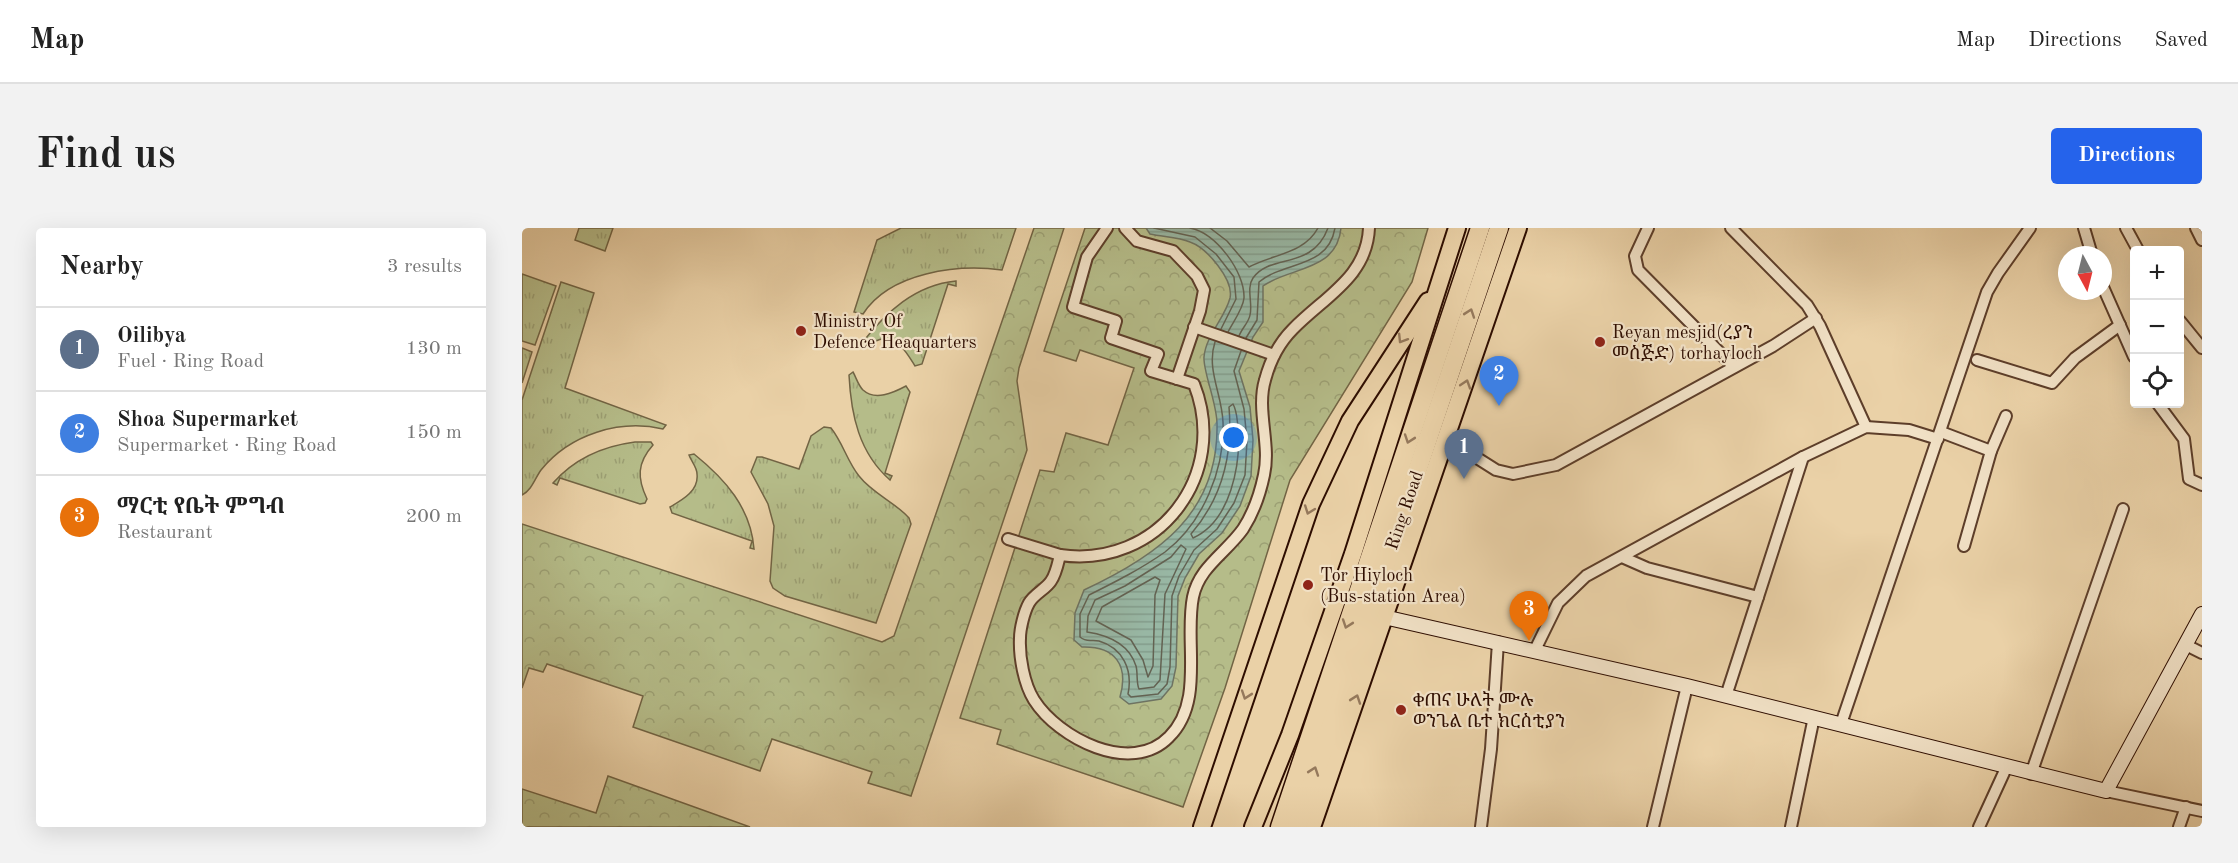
<!DOCTYPE html>
<meta charset="utf-8">
<style>
body{margin:0;font-family:"Old Standard TT","Noto Serif Ethiopic",serif;background:#f2f2f2;color:#222}
.controls{position:absolute;right:18px;top:18px;display:grid;overflow:hidden;border-radius:6px;box-shadow:0 6px 24px #0002}
.controls button{width:54px;height:54px;display:grid;place-items:center;padding:0;border:0;border-bottom:2px solid #e0e0e0;background:#fff;color:#222;font:30px sans-serif}
.compass{position:absolute;left:1536px;top:18px;width:54px;height:54px;border-radius:50%;background:#fff;box-shadow:0 6px 24px #0002;rotate:173deg}
.you{position:absolute;left:712px;top:210px;width:21px;height:21px;margin:-15px;border:4px solid #fff;border-radius:50%;background:#1a73e8;box-shadow:0 0 0 9px #1a73e833}
.badge{display:grid;place-items:center;width:39px;height:39px;border-radius:50%;background:#2563eb;color:#fff;font-size:20px;font-weight:700}
.pin{position:absolute;translate:-50% -50px;filter:drop-shadow(0 2px 3px #0008)}
.pin::after{content:'';position:absolute;top:32px;width:21px;height:18px;background:inherit;clip-path:polygon(0 0,100% 0,50% 100%)}
.list{margin:0;padding:0;list-style:none}
h2{display:flex;justify-content:space-between;align-items:center;height:78px;margin:0;padding:0 24px;font-size:26px}
h2 small{font-size:20px;font-weight:400;color:#767676}
.list li{display:grid;grid-template-columns:39px 1fr auto;gap:18px;align-items:center;box-sizing:border-box;height:84px;padding:0 24px;border-top:2px solid #e0e0e0}
.list b{display:block;font-size:22px;white-space:nowrap}
.list p{margin:0;font-size:20px;white-space:nowrap;color:#767676}
.list em{font-size:20px;font-style:normal;color:#767676}
.icon{flex:none;width:33px;height:33px;fill:none;stroke:currentColor;stroke-width:2;stroke-linecap:round;stroke-linejoin:round}
.map{position:relative;flex:none;width:1680px;height:599px;overflow:hidden;border-radius:6px}
header{display:flex;align-items:center;gap:36px;box-sizing:border-box;height:84px;padding:0 30px;background:#fff;border-bottom:2px solid #e0e0e0}
header strong{font-size:28px}
nav{display:flex;gap:33px;margin-inline-start:auto;font-size:21px}
.intro{display:flex;align-items:center;justify-content:space-between;box-sizing:border-box;height:144px;padding:0 36px}
h1{margin:0;font-size:42px}
.button{padding:15px 27px;border-radius:6px;background:#2563eb;color:#fff;font-size:21px;font-weight:700}
main{display:flex;gap:36px;padding:0 36px}
aside{flex:1;background:#fff;border-radius:6px;box-shadow:0 6px 24px #0002}
.map>svg:first-child{display:block}
.grass{fill:url(#grass-tufts);stroke:#726444;stroke-width:1.5}
.park{fill:url(#park-crowns);stroke:#726444;stroke-width:1.5}
.water{fill:url(#water-rules);stroke:#6e7362;stroke-width:1.5}
.lines{fill:none;stroke-linecap:round;stroke-linejoin:round}
.shore{stroke:#636252;stroke-width:1.5}
.street-casing{stroke:#5d3e2a;stroke-width:14}
.secondary-casing{stroke:#2e0d00;stroke-width:16}
.primary-casing{stroke:#2e0d00;stroke-width:20}
.highway-casing{stroke:#2e0d00;stroke-width:21}
.street{stroke:#f1e1c6;stroke-width:10}
.secondary{stroke:#f1e1c6;stroke-width:14}
.primary{stroke:#ead1a7;stroke-width:16}
.highway{stroke:#ead1a7;stroke-width:18}
.oneway{stroke:#95795c}
.poi-dot{fill:#8f2418;stroke:#f1e1c6;stroke-width:2}
.labels{text-anchor:middle;stroke-width:4.5;stroke-linejoin:round;paint-order:stroke}
.poi-label{font-size:18px;fill:#2e0d00;stroke:#f1e1c6;text-anchor:start}
.street-label{font-size:18px;fill:#2e0d00;stroke:#f1e1c6}
</style>
<header>
<strong>Map</strong>
<nav><a>Map</a><a>Directions</a><a>Saved</a></nav>
</header>
<div class="intro"><h1>Find us</h1><a class="button">Directions</a></div>
<main>
<aside>
<h2>Nearby<small>3 results</small></h2>
<ul class="list">
<li><span class="badge" style="background:#5c6f8a">1</span><div><b>Oilibya</b><p>Fuel · Ring Road</p></div><em>130 m</em></li>
<li><span class="badge" style="background:#3f7fe0">2</span><div><b>Shoa Supermarket</b><p>Supermarket · Ring Road</p></div><em>150 m</em></li>
<li><span class="badge" style="background:#e8710a">3</span><div><b>ማርቲ የቤት ምግብ</b><p>Restaurant</p></div><em>200 m</em></li>
</ul>
</aside>
<div class="map">
<svg width="1680" height="599" viewBox="0 0 1680 599">
<defs>
<pattern id="grass-tufts" width="24" height="20" patternUnits="userSpaceOnUse" patternTransform="scale(1.5)"><rect width="24" height="20" fill="#b5bc89"/><path d="M3 7l-1-3M5 7V3M7 7l1-3M15 17l-1-3M17 17v-4M19 17l1-3" fill="none" stroke="#9ca074"/></pattern>
<pattern id="park-crowns" width="20" height="18" patternUnits="userSpaceOnUse" patternTransform="scale(1.5)"><rect width="20" height="18" fill="#b5bc89"/><path d="M2 6a3 3 0 1 1 6 0M12 15a3 3 0 1 1 6 0" fill="none" stroke="#9ca074"/></pattern>
<pattern id="water-rules" width="6" height="5" patternUnits="userSpaceOnUse" patternTransform="scale(1.5)"><rect width="6" height="5" fill="#98b7a4"/><path d="M0 2.5h6" fill="none" stroke="#839c8b"/></pattern>
</defs>
<rect width="100%" height="100%" fill="#ead1a7"/>
<filter id="stains"><feTurbulence type="fractalNoise" baseFrequency=".00333" numOctaves="4"/><feColorMatrix values="0 0 0 0 .2 0 0 0 0 .09 0 0 0 0 .02 0 0 0 .5 -.17"/></filter>
<radialGradient id="worn" r=".72"><stop offset=".6" stop-color="#630" stop-opacity="0"/><stop offset="1" stop-color="#630" stop-opacity=".3"/></radialGradient>
<g class="grass">
<path d="M 57,0 L 91,0 L 83,23 L 53,12 Z"/>
<path d="M 379,0 L 494,0 L 480,42 C 436,36 368,44 341,86 L 332,84 L 355,12 Z"/>
<path d="M 0,46 L 34,58 L 13,117 L 0,113 Z"/>
<path d="M 434,53 L 434,58 L 426,56 L 400,136 L 393,138 C 386,127 377,109 360,111 C 353,112 347,118 341,120 L 340,115 C 364,84 393,57 434,53 Z"/>
<path d="M 39,54 L 72,65 L 43,160 L 144,197 L 141,201 C 98,191 48,206 19,242 C 13,250 10,262 0,267 L 0,172 Z"/>
<path d="M 0,120 L 10,124 L 0,155 Z"/>
<path d="M 331,144 C 334,149 336,157 341,162 C 353,173 371,165 384,158 L 388,164 L 363,245 L 370,248 L 368,252 C 337,225 329,187 327,147 Z"/>
<path d="M 302,199 L 309,200 C 321,215 325,233 337,248 C 351,266 373,274 387,290 L 389,296 L 354,395 L 263,368 L 251,360 L 248,353 L 252,298 L 246,276 L 229,244 L 235,229 L 240,229 L 277,241 L 289,208 Z"/>
<path d="M 113,214 L 129,214 L 131,217 C 115,235 115,250 125,271 L 123,275 L 118,276 L 38,250 L 35,257 L 31,255 C 53,230 82,218 113,214 Z"/>
<path d="M 172,226 C 203,251 229,280 232,321 L 228,320 L 230,313 L 150,285 L 148,279 C 160,272 177,263 175,246 C 175,239 169,233 167,227 Z"/>
</g>
<g class="park">
<path d="M 512,0 L 542,0 L 497,140 L 495,153 L 505,222 L 389,568 L 346,555 L 350,544 L 250,511 L 238,543 L 111,499 L 121,468 L 25,436 L 21,444 L 7,440 L 0,460 L 0,296 L 360,414 L 372,408 Z"/>
<path d="M 563,0 L 906,0 L 890,54 L 768,252 L 703,460 L 661,579 L 475,516 L 479,502 L 438,490 L 518,242 L 532,244 L 544,205 L 586,217 L 612,140 L 558,122 L 554,133 L 522,123 Z"/>
<path d="M 86,548 L 228,599 L 0,599 L 0,561 L 74,585 Z"/>
</g>
<path class="water" d="M 624,0 L 819,0 C 815,44 767,39 741,58 L 741,94 L 731,109 L 717,143 L 728,179 L 731,212 L 729,248 L 718,278 L 700,305 L 677,326 L 663,350 L 656,368 L 654,439 L 650,458 L 639,471 L 607,476 L 598,469 C 607,437 593,418 560,419 L 552,412 L 553,385 L 562,362 C 635,328 697,286 695,196 C 695,175 681,144 682,129 C 684,107 703,90 708,70 C 712,52 685,20 668,14 C 656,9 641,9 628,6 Z"/>
<g class="lines">
<g class="shore">
<path d="M 632,0 L 673,9 L 694,26 L 712,49 L 714,71 L 699,101"/>
<path d="M 668,0 C 694,5 723,44 722,70 C 721,81 711,94 706,104"/>
<path d="M 688,0 L 705,13 L 727,39 C 751,26 782,26 796,0"/>
<path d="M 717,108 C 720,100 727,94 728,87 C 731,76 724,60 731,50 C 748,25 790,43 806,0"/>
<path d="M 724,110 L 735,92 L 737,54 C 762,33 806,41 813,0"/>
<path d="M 693,114 C 684,141 700,166 701,194 C 703,241 681,295 643,324 C 619,341 593,354 567,367 L 558,386 L 558,409 C 565,415 569,411 577,413 C 601,420 611,442 606,466 L 609,469 L 636,466 L 645,456 L 648,439 L 650,368 L 657,348 L 672,322 L 695,301 L 712,275 L 723,247 L 725,213 L 722,181 L 712,143 L 719,123"/>
<path d="M 711,176 C 715,183 715,191 716,199 C 719,236 709,293 671,310 L 669,306 C 700,270 711,226 707,179 Z"/>
<path d="M 659,317 L 664,321 L 643,366 L 638,452 L 632,459 L 617,461 C 614,454 616,445 614,438 C 607,416 585,407 565,404 L 566,388 L 573,372 L 603,358 L 649,329 Z"/>
<path d="M 633,349 L 638,352 L 633,367 L 631,438 L 626,449 L 621,432 L 609,412 L 574,393 L 580,379 Z"/>
</g>
<g class="street-casing">
<g id="street">
<path d="M 603,0 L 615,13 L 651,23 L 675,48 L 682,62 L 678,83 L 655,151"/>
<path d="M 1126,0 L 1113,28 L 1116,42 L 1212,139"/>
<path d="M 1209,0 L 1285,77 L 1298,98 L 1344,199"/>
<path d="M 1562,0 L 1570,27"/>
<path d="M 1604,0 L 1616,22"/>
<path d="M 1674,0 L 1680,12"/>
<path d="M 1581,59 L 1612,129"/>
<path d="M 1658,93 L 1680,120"/>
<path d="M 672,99 L 752,127"/>
<path d="M 1455,132 L 1530,155 L 1553,130 L 1598,97"/>
<path d="M 1636,176 L 1662,211 L 1667,251 L 1680,257"/>
<path d="M 1419,204 L 1469,223 L 1442,318"/>
<path d="M 925,211 L 974,242 L 991,246 L 1034,237 L 1251,118 L 1294,90"/>
<path d="M 1469,223 L 1484,188"/>
<path d="M 486,311 L 538,327 C 536,335 534,346 529,353 C 524,361 512,366 507,375 C 502,384 498,401 498,410 C 497,429 502,456 512,472 C 536,510 609,548 647,509 C 683,474 662,413 671,369 C 677,339 704,325 721,301 C 732,284 738,266 742,247 C 749,216 734,182 743,152 C 748,133 757,115 771,101 C 802,69 845,49 847,0"/>
<path d="M 538,327 C 636,341 708,247 672,156 L 629,143 L 636,126 L 589,110 L 594,93 L 551,79 L 565,29 L 585,0"/>
<path d="M 1100,329 L 1125,340 L 1236,369 L 1281,229"/>
<path d="M 1664,417 L 1680,425"/>
<path d="M 1013,422 L 1036,375 L 1064,348 L 1281,229 L 1344,199 L 1387,202 L 1416,211"/>
<path d="M 1204,468 L 1236,369"/>
<path d="M 1319,496 L 1465,64 L 1476,45 L 1508,0"/>
<path d="M 1509,546 L 1601,281"/>
<path d="M 1584,563 L 1680,583"/>
<path d="M 959,599 L 969,521 L 976,414"/>
<path d="M 1131,599 L 1165,458"/>
<path d="M 1269,599 L 1292,489"/>
<path d="M 1457,599 L 1485,538"/>
<path d="M 1657,599 L 1664,579"/>
</g>
</g>
<g class="secondary-casing">
<path id="secondary" d="M 862,389 L 1165,458 L 1584,563 L 1680,386"/>
</g>
<g class="primary-casing">
<g id="primary">
<path d="M 680,599 L 789,276 L 828,193 L 906,73"/>
<path d="M 731,599 L 768,507 L 831,326 L 935,0"/>
<path d="M 790,599 L 996,0"/>
</g>
</g>
<g class="highway-casing">
<g id="highway">
<path d="M 758,599 L 958,0"/>
<path d="M 775,599 L 977,0"/>
</g>
</g>
<use href="#street" class="street"/>
<use href="#secondary" class="secondary"/>
<use href="#primary" class="primary"/>
<use href="#highway" class="highway"/>
</g>
<defs><path id="oneway-chevron" d="M-2-3.5L2.5 0L-2 3.5" fill="none" stroke-width="1.6" stroke-linecap="round" stroke-linejoin="round" transform="scale(1.5)"/></defs>
<g class="oneway">
<use href="#oneway-chevron" transform="translate(948 85) rotate(-71)"/>
<use href="#oneway-chevron" transform="translate(880 111) rotate(122)"/>
<use href="#oneway-chevron" transform="translate(944 156) rotate(-72)"/>
<use href="#oneway-chevron" transform="translate(887 211) rotate(109)"/>
<use href="#oneway-chevron" transform="translate(787 282) rotate(110)"/>
<use href="#oneway-chevron" transform="translate(825 396) rotate(109)"/>
<use href="#oneway-chevron" transform="translate(724 467) rotate(109)"/>
<use href="#oneway-chevron" transform="translate(834 471) rotate(-71)"/>
<use href="#oneway-chevron" transform="translate(792 543) rotate(-71)"/>
</g>
<g class="poi-dot">
<circle cx="279" cy="103" r="6"/>
<circle cx="1078" cy="114" r="6"/>
<circle cx="786" cy="357" r="6"/>
<circle cx="879" cy="482" r="6"/>
</g>
<g class="labels">
<g class="poi-label">
<text x="291" y="99">Ministry Of<tspan x="291" dy="21">Defence Heaquarters</tspan></text>
<text x="1090" y="110">Reyan mesjid(ረያን<tspan x="1090" dy="21">መስጅድ) torhayloch</tspan></text>
<text x="798" y="353">Tor Hiyloch<tspan x="798" dy="21">(Bus-station Area)</tspan></text>
<text x="891" y="478">ቀጠና ሁለት ሙሉ<tspan x="891" dy="21">ወንጌል ቤተ ክርስቲያን</tspan></text>
</g>
<g class="street-label">
<text transform="translate(882 282) rotate(-71)" y="6">Ring Road</text>
</g>
</g>
<rect width="100%" height="100%" filter="url(#stains)"/>
<rect width="100%" height="100%" fill="url(#worn)"/>
</svg>
<div class="controls">
<button>+</button>
<button>−</button>
<button><svg class="icon" aria-label="locate" viewBox="0 0 24 24"><circle cx="12" cy="12" r="6"/><path d="M12 2v4M12 18v4M2 12h4M18 12h4"/></svg></button>
</div>
<svg class="compass" viewBox="-18 -18 36 36"><path d="M0-13l5 13h-10z" fill="#e53935"/><path d="M0 13l5-13h-10z" fill="#767676"/></svg>
<div class="you"></div>
<div class="pin badge" style="left:942px;top:251px;background:#5c6f8a">1</div>
<div class="pin badge" style="left:977px;top:178px;background:#3f7fe0">2</div>
<div class="pin badge" style="left:1007px;top:413px;background:#e8710a">3</div>
</div>
</main>
